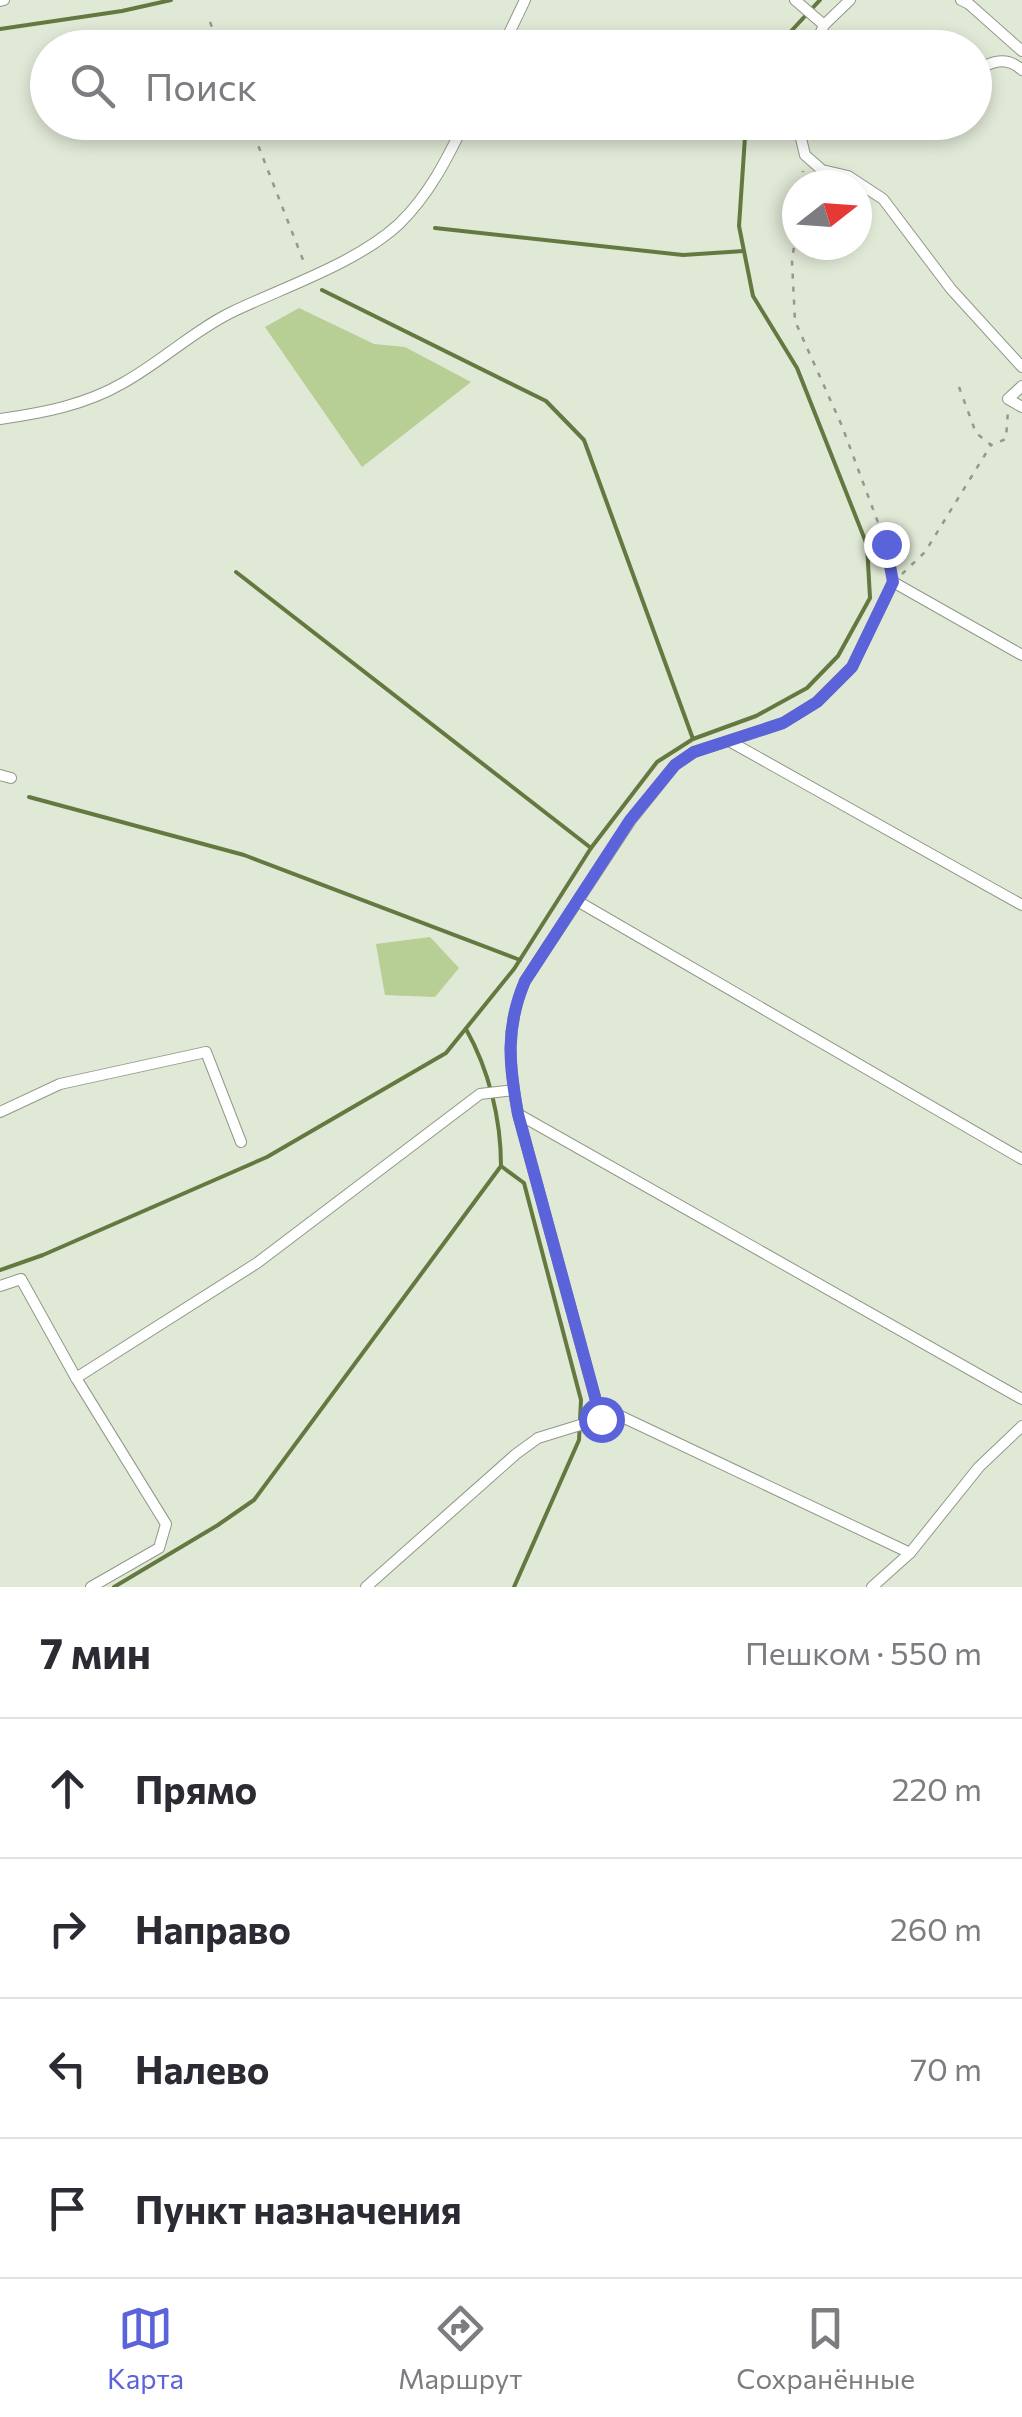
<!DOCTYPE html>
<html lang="ru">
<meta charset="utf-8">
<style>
body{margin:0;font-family:Commissioner,sans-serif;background:#f2f2f3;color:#2b2b33}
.compass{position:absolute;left:782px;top:170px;width:90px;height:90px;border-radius:50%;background:#fff;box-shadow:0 5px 15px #0003;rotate:73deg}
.stop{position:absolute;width:30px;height:30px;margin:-22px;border:8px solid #5b63da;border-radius:50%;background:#fff}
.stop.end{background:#5b63da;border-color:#fff;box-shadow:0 2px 10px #0008}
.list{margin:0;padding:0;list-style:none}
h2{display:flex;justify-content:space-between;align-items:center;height:130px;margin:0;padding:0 40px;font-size:42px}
h2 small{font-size:32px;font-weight:400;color:#7c7c81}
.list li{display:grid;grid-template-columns:65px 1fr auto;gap:30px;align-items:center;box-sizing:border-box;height:140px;padding:0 40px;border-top:2px solid #e1e1e2}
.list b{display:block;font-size:38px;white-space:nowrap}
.list em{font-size:32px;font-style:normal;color:#7c7c81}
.icon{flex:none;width:55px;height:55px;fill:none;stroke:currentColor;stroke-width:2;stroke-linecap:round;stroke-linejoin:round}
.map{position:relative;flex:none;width:1022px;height:1587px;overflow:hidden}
.search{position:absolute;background:#fff;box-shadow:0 5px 15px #0003;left:30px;right:30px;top:30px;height:110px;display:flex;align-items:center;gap:25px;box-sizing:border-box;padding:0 35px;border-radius:55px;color:#7c7c81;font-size:38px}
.sheet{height:690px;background:#fff}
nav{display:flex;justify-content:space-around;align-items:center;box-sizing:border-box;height:140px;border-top:2px solid #e1e1e2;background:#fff;font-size:28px;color:#7c7c81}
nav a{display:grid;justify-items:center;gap:5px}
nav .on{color:#5b63da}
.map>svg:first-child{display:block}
.green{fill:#b7ce95}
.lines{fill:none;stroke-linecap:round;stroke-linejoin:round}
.stream{stroke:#647940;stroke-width:4}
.street-casing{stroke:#919887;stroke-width:12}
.path{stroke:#93998b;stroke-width:2.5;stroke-dasharray:5 8;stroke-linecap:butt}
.street{stroke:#fff;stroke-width:10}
.route{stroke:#5b63da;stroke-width:12}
</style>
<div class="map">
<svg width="1022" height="1587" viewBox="0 0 1022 1587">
<rect width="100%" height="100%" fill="#e0e8d6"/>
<g class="green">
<path d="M 299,308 L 374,344 L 405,347 L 471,382 L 362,467 L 265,327 Z"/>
<path d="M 430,937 L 459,968 L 435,997 L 385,995 L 376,944 Z"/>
</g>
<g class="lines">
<g class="stream">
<path d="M 0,29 L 122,11 L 171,0"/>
<path d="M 779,48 L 782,41 L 820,0"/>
<path d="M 435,228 L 683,255 L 744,251"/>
<path d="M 322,290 L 546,401 L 584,440 L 693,739"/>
<path d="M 236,572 L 591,848"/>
<path d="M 29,797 L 244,855 L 520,960"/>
<path d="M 501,1166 L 524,1183 L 581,1400 L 579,1440 L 514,1587"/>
<path d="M 0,1270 L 43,1255 L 267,1157 L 446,1053 L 514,969 L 591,848 L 657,762 L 693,739 L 756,716 L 807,688 L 838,656 L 870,598 L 867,545 L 797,368 L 753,296 L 739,226 L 746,122"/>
<path d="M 114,1587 L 218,1525 L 254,1500 L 501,1166 C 501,1119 489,1070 466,1029"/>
</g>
<g class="street-casing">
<g id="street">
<path d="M 795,0 L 824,25"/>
<path d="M 961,0 L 969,4 L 1022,51"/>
<path d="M 0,1 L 4,0"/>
<path d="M 502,48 L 525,0"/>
<path d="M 814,48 L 824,25 L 850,0"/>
<path d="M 974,71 C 991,62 1006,55 1022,70"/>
<path d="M 797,122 L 805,155 L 822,170 L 848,176 L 883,199 L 951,289 L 1022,367"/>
<path d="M 1022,386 L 1008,399 L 1022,407"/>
<path d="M 0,419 C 43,413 85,405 123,383 C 161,362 193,331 232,312 C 284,287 357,263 399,224 C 429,195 447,159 465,122"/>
<path d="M 729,741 L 1022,905"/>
<path d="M 0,775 L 11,778"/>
<path d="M 579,902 L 1022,1159"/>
<path d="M 0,1112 L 60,1084 L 206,1052 L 241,1142"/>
<path d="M 518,1114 L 1022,1399"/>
<path d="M 0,1286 L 21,1279 L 76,1378 L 166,1524 L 159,1548 L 91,1587"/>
<path d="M 76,1378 L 257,1263 L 480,1094 L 514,1090"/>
<path d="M 601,1419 L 518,1114 C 509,1065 505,1028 525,981 L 631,820 L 675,765 L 694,752 L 783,723 L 817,702 L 852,667 L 893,582 L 1022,655"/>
<path d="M 366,1587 L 516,1454 L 538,1438 L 616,1414 L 910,1553"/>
<path d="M 872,1587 L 910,1553 L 979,1467 L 1022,1426"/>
</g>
</g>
<g class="path">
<path d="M 210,22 L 220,48"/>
<path d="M 249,122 L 305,265"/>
<path d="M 801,185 L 803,171"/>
<path d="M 797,222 L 792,262 L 795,321 L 842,426 L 886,544 L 891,571"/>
<path d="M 959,387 L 976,433 L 991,445 L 1006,439 L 1008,410"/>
<path d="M 902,574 L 925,552 L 991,445"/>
</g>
<use href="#street" class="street"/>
</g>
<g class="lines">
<path class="route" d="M 601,1419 L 518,1114 C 509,1065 505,1028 525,981 L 630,820 L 675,765 L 694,752 L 783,723 L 817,702 L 852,667 L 893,582 L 886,544"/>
</g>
</svg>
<svg class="compass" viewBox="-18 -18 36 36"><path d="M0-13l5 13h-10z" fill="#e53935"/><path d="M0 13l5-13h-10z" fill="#7c7c81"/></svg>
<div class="stop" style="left:601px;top:1419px"></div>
<div class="stop end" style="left:886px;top:544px"></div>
<div class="search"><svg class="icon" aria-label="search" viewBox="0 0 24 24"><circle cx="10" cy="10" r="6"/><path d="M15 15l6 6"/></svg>Поиск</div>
</div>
<section class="sheet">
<h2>7 мин<small>Пешком · 550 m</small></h2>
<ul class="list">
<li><svg class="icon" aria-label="ahead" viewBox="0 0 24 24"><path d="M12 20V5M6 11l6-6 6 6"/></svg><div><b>Прямо</b></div><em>220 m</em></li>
<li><svg class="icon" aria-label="right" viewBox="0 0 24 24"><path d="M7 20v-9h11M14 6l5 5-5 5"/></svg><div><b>Направо</b></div><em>260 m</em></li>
<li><svg class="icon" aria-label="left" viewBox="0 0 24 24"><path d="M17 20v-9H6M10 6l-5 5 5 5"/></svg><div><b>Налево</b></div><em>70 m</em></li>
<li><svg class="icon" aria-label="arrive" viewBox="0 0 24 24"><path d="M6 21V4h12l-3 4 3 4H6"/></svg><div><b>Пункт назначения</b></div></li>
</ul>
</section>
<nav>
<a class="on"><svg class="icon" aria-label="map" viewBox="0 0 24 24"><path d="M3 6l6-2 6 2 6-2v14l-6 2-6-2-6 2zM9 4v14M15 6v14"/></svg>Карта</a>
<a><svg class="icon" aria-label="directions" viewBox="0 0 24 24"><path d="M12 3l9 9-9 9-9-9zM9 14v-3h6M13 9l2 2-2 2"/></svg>Маршрут</a>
<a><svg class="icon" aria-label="saved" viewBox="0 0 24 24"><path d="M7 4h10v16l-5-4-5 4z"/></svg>Сохранённые</a>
</nav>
